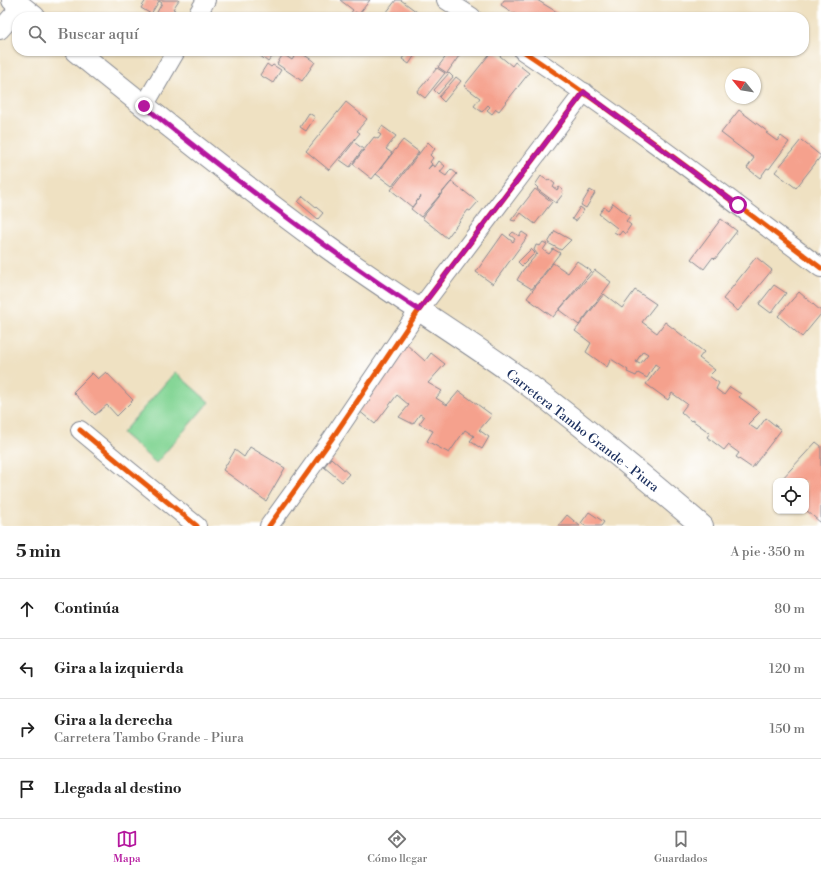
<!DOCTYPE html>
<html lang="es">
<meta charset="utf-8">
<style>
body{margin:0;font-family:"Libre Bodoni",serif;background:#f6f6f6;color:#222}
.controls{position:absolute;right:12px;bottom:12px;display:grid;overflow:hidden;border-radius:8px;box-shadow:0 1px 3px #0004}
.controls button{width:36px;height:36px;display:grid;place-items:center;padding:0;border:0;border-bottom:1px solid #e0e0e0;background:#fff;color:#222;font:20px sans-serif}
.compass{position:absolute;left:725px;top:68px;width:36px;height:36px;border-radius:50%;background:#fff;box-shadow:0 1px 3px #0004;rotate:300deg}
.stop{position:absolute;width:12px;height:12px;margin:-9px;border:3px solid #b5179e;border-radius:50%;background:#fff}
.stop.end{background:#b5179e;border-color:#fff;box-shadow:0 1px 4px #0008}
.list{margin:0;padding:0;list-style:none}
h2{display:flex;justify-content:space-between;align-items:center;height:52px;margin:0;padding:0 16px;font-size:17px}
h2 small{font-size:13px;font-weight:400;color:#767676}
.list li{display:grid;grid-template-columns:26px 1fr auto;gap:12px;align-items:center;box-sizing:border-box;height:60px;padding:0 16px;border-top:1px solid #e0e0e0}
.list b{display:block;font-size:15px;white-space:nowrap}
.list p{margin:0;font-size:13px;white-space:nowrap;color:#767676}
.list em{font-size:13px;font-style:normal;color:#767676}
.icon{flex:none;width:22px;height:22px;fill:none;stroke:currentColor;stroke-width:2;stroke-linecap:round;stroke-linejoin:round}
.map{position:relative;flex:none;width:821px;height:526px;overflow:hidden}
.search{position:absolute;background:#fff;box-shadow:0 1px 3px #0004;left:12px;right:12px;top:12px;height:44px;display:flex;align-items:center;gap:10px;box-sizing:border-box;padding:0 14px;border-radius:16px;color:#767676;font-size:15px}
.sheet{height:292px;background:#fff}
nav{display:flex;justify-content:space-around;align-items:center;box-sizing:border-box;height:56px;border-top:1px solid #e0e0e0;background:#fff;font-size:11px;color:#767676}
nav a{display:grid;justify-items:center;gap:2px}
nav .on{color:#b5179e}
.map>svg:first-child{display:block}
.green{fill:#85d696;stroke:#50827a}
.building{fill:#f5a18d;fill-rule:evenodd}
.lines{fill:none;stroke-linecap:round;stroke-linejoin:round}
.minor-casing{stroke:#858890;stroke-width:20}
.major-casing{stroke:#858890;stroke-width:24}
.minor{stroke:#fff;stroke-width:18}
.major{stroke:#fff;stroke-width:22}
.cycleway-casing{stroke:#fff;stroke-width:8}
.cycleway{stroke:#e8590c;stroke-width:5}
.route{stroke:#b5179e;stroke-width:5}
.labels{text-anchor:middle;stroke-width:3;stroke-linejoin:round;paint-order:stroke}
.street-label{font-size:13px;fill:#1b2f5e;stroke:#fff}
</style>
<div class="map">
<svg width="821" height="526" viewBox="0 0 821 526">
<rect width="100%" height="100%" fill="#fff"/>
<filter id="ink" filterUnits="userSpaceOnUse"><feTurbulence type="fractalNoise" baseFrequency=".025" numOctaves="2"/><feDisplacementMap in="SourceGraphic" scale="8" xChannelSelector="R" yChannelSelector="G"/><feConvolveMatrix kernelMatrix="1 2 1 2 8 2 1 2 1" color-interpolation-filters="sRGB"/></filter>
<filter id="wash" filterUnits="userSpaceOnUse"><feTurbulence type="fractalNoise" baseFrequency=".012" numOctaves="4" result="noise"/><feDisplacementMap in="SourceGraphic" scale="16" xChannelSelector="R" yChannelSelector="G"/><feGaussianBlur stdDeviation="0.9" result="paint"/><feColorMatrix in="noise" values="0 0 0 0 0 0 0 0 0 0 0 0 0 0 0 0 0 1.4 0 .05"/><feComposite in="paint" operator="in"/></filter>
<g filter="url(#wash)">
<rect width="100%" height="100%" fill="#efe1c2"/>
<path class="green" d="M 175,372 L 209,402 L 156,463 L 122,433 Z"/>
<g id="blocks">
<g class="building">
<path d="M 146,0 L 179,0 L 173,9 L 175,10 L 171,17 L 157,17 L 155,16 L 162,3 L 159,1 L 151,14 L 141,8 Z"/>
<path d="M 340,0 L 370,0 L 359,14 L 355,12 L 353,16 L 350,14 L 353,10 Z"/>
<path d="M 396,0 L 401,0 L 417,12 L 413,17 L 383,17 Z"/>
<path d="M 504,0 L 537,0 L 565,17 L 520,17 L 501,5 Z"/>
<path d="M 254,51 L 277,51 L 268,62 Z"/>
<path d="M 298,51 L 315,62 L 302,81 L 277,64 L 283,54 L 292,60 Z"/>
<path d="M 407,51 L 415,55 L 409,64 L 402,59 Z"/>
<path d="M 450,51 L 453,53 L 454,51 L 458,51 L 461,53 L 447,73 L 438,67 Z"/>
<path d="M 492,51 L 494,51 L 512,66 L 515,62 L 529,73 L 499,111 L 496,109 L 492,114 L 487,110 L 490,107 L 488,105 L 482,112 L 474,106 L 480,98 L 464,86 Z"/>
<path d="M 267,64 L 271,67 L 273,65 L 281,70 L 273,83 L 260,75 Z"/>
<path d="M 437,68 L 445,73 L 425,98 L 417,92 Z"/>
<path d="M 449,73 L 453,77 L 438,94 L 434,90 Z"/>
<path d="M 456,77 L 461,81 L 444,102 L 439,97 Z"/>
<path d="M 346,102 L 367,119 L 357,131 L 360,133 L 329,170 L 306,151 Z"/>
<path d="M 739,110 L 768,132 L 766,133 L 777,141 L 781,136 L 789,142 L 769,169 L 767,168 L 760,178 L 747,168 L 754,158 L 721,133 Z"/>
<path d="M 309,113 L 315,117 L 306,131 L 300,127 Z"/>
<path d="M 382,126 L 396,136 L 386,149 L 392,153 L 372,179 L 353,164 L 374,137 L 378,139 L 381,135 L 378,133 Z"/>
<path d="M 403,140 L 419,152 L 392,186 L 376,174 Z"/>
<path d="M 801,140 L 821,156 L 796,188 L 775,172 Z"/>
<path d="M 354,142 L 363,149 L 350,167 L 340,160 Z"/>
<path d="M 428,142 L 435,149 L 430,155 L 433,158 L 430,162 L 432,164 L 428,169 L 432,165 L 435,167 L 439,161 L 445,166 L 440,172 L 446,176 L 451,169 L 457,174 L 451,181 L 478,202 L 470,211 L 468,210 L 447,238 L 422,218 L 451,182 L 421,217 L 411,209 L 421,196 L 412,207 L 391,190 Z"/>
<path d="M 541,176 L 548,181 L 549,179 L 555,184 L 553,187 L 557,190 L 559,187 L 563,190 L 562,192 L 563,194 L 556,203 L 537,189 L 538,188 L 535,185 Z"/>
<path d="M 535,189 L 552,202 L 535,224 L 521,213 L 515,221 L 511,220 Z"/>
<path d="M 590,190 L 595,193 L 586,208 L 581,205 Z"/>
<path d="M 303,196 L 323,213 L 318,219 L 298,202 Z"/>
<path d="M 613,203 L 630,216 L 626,221 L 631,225 L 625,234 L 622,231 L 619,235 L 614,232 L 617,228 L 599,214 L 604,207 L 608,210 Z"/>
<path d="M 580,207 L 584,210 L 576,221 L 572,219 Z"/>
<path d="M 721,219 L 737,231 L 715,259 L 713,257 L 704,269 L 691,259 Z"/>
<path d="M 555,231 L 571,240 L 561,250 L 548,243 Z"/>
<path d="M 513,232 L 519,236 L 522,232 L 528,236 L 493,284 L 476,272 L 503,234 L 513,242 L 515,239 L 510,235 Z"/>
<path d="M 543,242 L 547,244 L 543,250 L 549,254 L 553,249 L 560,253 L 532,289 L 517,280 L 523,270 L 537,254 L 538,255 L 534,250 L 536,245 L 540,246 Z"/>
<path d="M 531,249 L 535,253 L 522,266 L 518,262 Z"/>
<path d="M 756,257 L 772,270 L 738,311 L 723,299 Z"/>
<path d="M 577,261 L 591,271 L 553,317 L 527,298 L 553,263 L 568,273 Z"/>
<path d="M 595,270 L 611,282 L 579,325 L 559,310 Z"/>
<path d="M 774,285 L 786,293 L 771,313 L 759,304 Z"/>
<path d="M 635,290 L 656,304 L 642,322 L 657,333 L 665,322 L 704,352 L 699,358 L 715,370 L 709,376 L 719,383 L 716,389 L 724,395 L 730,387 L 741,394 L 739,397 L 760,412 L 748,424 L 757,430 L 766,418 L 781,430 L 752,468 L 736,457 L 739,453 L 728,445 L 724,450 L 707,437 L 710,433 L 692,420 L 691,421 L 681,412 L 687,404 L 672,393 L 668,400 L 646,384 L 659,367 L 655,364 L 647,378 L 638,373 L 636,376 L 627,372 L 628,370 L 611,359 L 607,367 L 586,352 L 591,343 L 575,331 L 604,294 L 622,308 ZM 643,351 L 648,354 L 640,364 L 636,362 Z"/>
<path d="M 799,292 L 821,311 L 821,314 L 802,337 L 778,316 Z"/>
<path d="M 406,344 L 425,361 L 431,353 L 445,364 L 428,383 L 442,391 L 436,398 L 447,405 L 459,391 L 492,415 L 479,430 L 489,437 L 482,449 L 470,441 L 474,436 L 465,430 L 449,453 L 427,441 L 433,431 L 419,424 L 424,417 L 420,414 L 413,424 L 399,417 L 409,405 L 397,395 L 375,424 L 358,410 Z"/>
<path d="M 106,372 L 133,400 L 117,416 L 107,405 L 95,415 L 73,392 L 92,373 L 98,379 Z"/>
<path d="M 816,442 L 821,446 L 821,523 L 806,510 L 806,481 L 780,481 Z"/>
<path d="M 250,447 L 285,468 L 266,501 L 223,470 L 235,450 L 244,457 Z"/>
<path d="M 331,458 L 349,474 L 342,482 L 324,467 Z"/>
<path d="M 589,512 L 604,522 L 601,526 L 585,526 L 581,523 Z"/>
<path d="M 567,515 L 580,526 L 558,526 Z"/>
</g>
</g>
</g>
<g filter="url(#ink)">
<use href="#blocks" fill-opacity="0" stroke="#858890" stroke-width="1"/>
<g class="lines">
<g class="minor-casing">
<g id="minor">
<path d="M 446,0 L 472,17"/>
<path d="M 196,17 L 206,0"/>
<path d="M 0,30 L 21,6"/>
<path d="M 523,51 C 625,119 723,194 821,268"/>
<path d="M 144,106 L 176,51"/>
<path d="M 80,430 L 122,465 L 197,526"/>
<path d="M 269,526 L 331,440 L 419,310 L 584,92"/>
</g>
</g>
<g class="major-casing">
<g id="major">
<path d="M 13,0 L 34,17"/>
<path d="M 76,51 C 156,116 236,180 319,241 C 381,287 448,327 511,372 C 577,420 640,473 702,526"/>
</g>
</g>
<use href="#minor" class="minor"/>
<use href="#major" class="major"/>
<g class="cycleway-casing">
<g id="cycleway">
<path d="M 523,51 C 625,119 723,194 821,268"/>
<path d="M 80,430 L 122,465 L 197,526"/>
<path d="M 269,526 L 331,440 L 419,310 L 584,92"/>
</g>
</g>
<use href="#cycleway" class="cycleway"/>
</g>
</g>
<g class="lines" filter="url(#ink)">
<path class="route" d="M 144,106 C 233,178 324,248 419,310 L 584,92 L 738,205"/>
</g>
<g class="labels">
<g class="street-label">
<text transform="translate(583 430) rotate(38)" y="5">Carretera Tambo Grande - Piura</text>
</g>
</g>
</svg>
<div class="controls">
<button><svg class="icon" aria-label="locate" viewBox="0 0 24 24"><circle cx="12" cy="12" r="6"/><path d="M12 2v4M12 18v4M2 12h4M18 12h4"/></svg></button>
</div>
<svg class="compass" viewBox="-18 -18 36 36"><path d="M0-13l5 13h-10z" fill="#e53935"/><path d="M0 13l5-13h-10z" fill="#767676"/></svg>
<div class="stop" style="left:738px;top:205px"></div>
<div class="stop end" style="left:144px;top:106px"></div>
<div class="search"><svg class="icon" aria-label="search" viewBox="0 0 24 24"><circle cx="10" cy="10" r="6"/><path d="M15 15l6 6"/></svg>Buscar aquí</div>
</div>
<section class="sheet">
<h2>5 min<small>A pie · 350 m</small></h2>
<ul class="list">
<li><svg class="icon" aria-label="ahead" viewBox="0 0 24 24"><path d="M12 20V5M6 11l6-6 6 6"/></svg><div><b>Continúa</b></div><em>80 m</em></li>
<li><svg class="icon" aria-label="left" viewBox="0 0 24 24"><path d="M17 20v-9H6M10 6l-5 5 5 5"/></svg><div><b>Gira a la izquierda</b></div><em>120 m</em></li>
<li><svg class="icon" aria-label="right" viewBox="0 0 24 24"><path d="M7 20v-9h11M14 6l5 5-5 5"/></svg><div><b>Gira a la derecha</b><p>Carretera Tambo Grande - Piura</p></div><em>150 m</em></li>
<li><svg class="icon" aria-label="arrive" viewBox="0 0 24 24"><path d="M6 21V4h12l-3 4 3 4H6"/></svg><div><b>Llegada al destino</b></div></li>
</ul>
</section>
<nav>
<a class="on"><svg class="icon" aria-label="map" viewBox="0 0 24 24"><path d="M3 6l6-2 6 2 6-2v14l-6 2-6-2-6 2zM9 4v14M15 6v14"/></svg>Mapa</a>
<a><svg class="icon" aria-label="directions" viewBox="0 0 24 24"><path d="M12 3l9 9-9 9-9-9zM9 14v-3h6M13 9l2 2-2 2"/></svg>Cómo llegar</a>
<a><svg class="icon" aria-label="saved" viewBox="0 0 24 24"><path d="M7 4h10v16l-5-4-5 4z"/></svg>Guardados</a>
</nav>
